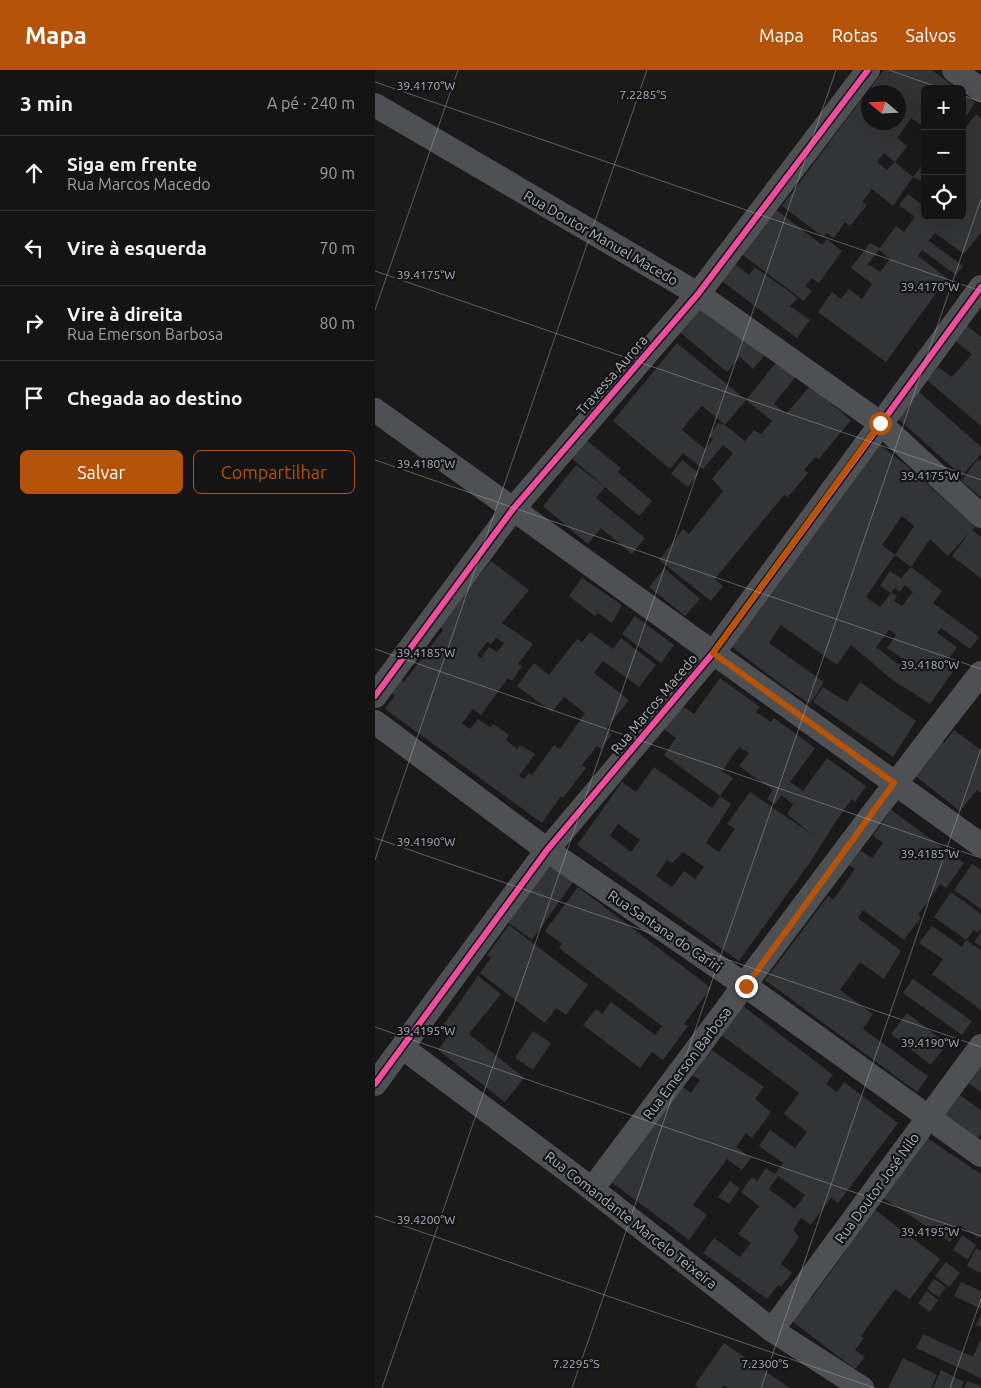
<!DOCTYPE html>
<html lang="pt">
<meta charset="utf-8">
<style>
body{margin:0;font-family:Ubuntu,sans-serif;background:#212122;color:#f1f3f6}
.controls{position:absolute;right:15px;top:15px;display:grid;overflow:hidden;border-radius:8px;box-shadow:0 5px 20px #0002}
.controls button{width:45px;height:45px;display:grid;place-items:center;padding:0;border:0;border-bottom:1px solid #333334;background:#141414;color:#f1f3f6;font:25px sans-serif}
.compass{position:absolute;left:486px;top:15px;width:45px;height:45px;border-radius:50%;background:#141414;box-shadow:0 5px 20px #0002;rotate:289deg}
.stop{position:absolute;width:15px;height:15px;margin:-11px;border:4px solid #b45309;border-radius:50%;background:#fff}
.stop.end{background:#b45309;border-color:#fff;box-shadow:0 1px 5px #0008}
.list{margin:0;padding:0;list-style:none}
h2{display:flex;justify-content:space-between;align-items:center;height:65px;margin:0;padding:0 20px;font-size:21px}
h2 small{font-size:16px;font-weight:400;color:#9d9ea0}
.list li{display:grid;grid-template-columns:32px 1fr auto;gap:15px;align-items:center;box-sizing:border-box;height:75px;padding:0 20px;border-top:1px solid #333334}
.list b{display:block;font-size:19px;white-space:nowrap}
.list p{margin:0;font-size:16px;white-space:nowrap;color:#9d9ea0}
.list em{font-size:16px;font-style:normal;color:#9d9ea0}
.actions{display:flex;gap:10px;padding:15px 20px}
.actions a{flex:1;padding:11px 0;border:1px solid #b45309;border-radius:8px;text-align:center;font-size:18px;color:#b45309}
.actions .main{background:#b45309;color:#fff}
.icon{flex:none;width:28px;height:28px;fill:none;stroke:currentColor;stroke-width:2;stroke-linecap:round;stroke-linejoin:round}
.map{position:relative;flex:none;width:606px;height:1318px;overflow:hidden}
header{display:flex;align-items:center;gap:30px;box-sizing:border-box;height:70px;padding:0 25px;background:#b45309;color:#fff}
header strong{font-size:24px}
nav{display:flex;gap:28px;margin-inline-start:auto;font-size:18px}
main{display:flex}
aside{flex:1;background:#141414}
.map>svg:first-child{display:block}
.building{fill:#333435;fill-rule:evenodd}
.lines{fill:none;stroke-linecap:round;stroke-linejoin:round}
.minor{stroke:#4e5054;stroke-width:24}
.cycleway-casing{stroke:#141417;stroke-width:9}
.cycleway{stroke:#ef4d9e;stroke-width:6}
.route{stroke:#b45309;stroke-width:6}
.ticks{fill:none;stroke:#acb2bb;stroke-width:1;stroke-opacity:0.45}
.labels{text-anchor:middle;stroke-width:4.5;stroke-linejoin:round;paint-order:stroke}
.street-label{font-size:14px;fill:#acb2bb;stroke:#141417}
.ticks-label{font-size:12px;text-anchor:middle;fill:#acb2bb;stroke:#141417;stroke-width:4.5;stroke-linejoin:round;paint-order:stroke}
</style>
<header>
<strong>Mapa</strong>
<nav><a>Mapa</a><a>Rotas</a><a>Salvos</a></nav>
</header>
<main>
<aside>
<h2>3 min<small>A pé · 240 m</small></h2>
<ul class="list">
<li><svg class="icon" aria-label="ahead" viewBox="0 0 24 24"><path d="M12 20V5M6 11l6-6 6 6"/></svg><div><b>Siga em frente</b><p>Rua Marcos Macedo</p></div><em>90 m</em></li>
<li><svg class="icon" aria-label="left" viewBox="0 0 24 24"><path d="M17 20v-9H6M10 6l-5 5 5 5"/></svg><div><b>Vire à esquerda</b></div><em>70 m</em></li>
<li><svg class="icon" aria-label="right" viewBox="0 0 24 24"><path d="M7 20v-9h11M14 6l5 5-5 5"/></svg><div><b>Vire à direita</b><p>Rua Emerson Barbosa</p></div><em>80 m</em></li>
<li><svg class="icon" aria-label="arrive" viewBox="0 0 24 24"><path d="M6 21V4h12l-3 4 3 4H6"/></svg><div><b>Chegada ao destino</b></div></li>
</ul>
<div class="actions"><a class="main">Salvar</a><a>Compartilhar</a></div>
</aside>
<div class="map">
<svg width="606" height="1318" viewBox="0 0 606 1318">
<rect width="100%" height="100%" fill="#1a1a1b"/>
<g class="building">
<path d="M 509,0 L 557,0 L 582,19 L 550,19 L 550,29 L 545,35 L 550,37 L 550,58 L 536,48 L 522,68 L 532,76 L 520,92 L 509,83 L 502,92 L 512,100 L 520,92 L 538,107 L 518,136 L 497,119 L 487,132 L 492,135 L 475,156 L 470,152 L 459,168 L 452,163 L 448,167 L 407,136 L 486,30 L 493,37 L 493,52 L 524,52 L 524,22 L 503,22 L 496,17 Z"/>
<path d="M 587,23 L 600,32 L 590,48 L 587,46 Z"/>
<path d="M 601,44 L 606,48 L 606,163 L 589,184 L 560,163 L 554,171 L 588,196 L 581,205 L 547,180 L 543,186 L 572,208 L 511,292 L 443,242 L 457,222 L 466,229 L 474,219 L 487,229 L 497,214 L 476,198 L 495,173 L 505,178 L 521,156 L 529,162 L 540,147 L 524,135 L 533,124 L 547,135 L 550,131 L 550,146 L 587,146 L 587,62 ZM 504,180 L 515,189 L 505,202 L 493,194 Z"/>
<path d="M 547,95 L 550,97 L 550,113 L 538,107 Z"/>
<path d="M 395,135 L 447,175 L 452,169 L 467,181 L 444,213 L 437,208 L 430,216 L 437,221 L 429,231 L 361,180 Z"/>
<path d="M 360,194 L 374,205 L 380,197 L 423,228 L 415,236 L 435,250 L 422,268 L 347,211 Z"/>
<path d="M 330,234 L 389,286 L 378,299 L 365,287 L 352,302 L 305,262 Z"/>
<path d="M 591,255 L 606,267 L 606,356 L 552,310 L 563,297 L 577,307 L 597,284 L 579,270 Z"/>
<path d="M 302,273 L 371,330 L 350,355 L 327,336 L 316,348 L 307,360 L 330,379 L 338,369 L 334,366 L 343,353 L 350,355 L 370,371 L 379,360 L 386,364 L 397,351 L 371,330 L 403,290 L 422,305 L 399,334 L 411,344 L 435,316 L 476,350 L 444,389 L 440,387 L 429,400 L 433,403 L 413,427 L 409,425 L 340,509 L 348,516 L 336,531 L 284,490 L 308,459 L 314,464 L 348,421 L 337,409 L 358,383 L 348,375 L 328,399 L 308,383 L 295,399 L 238,351 Z"/>
<path d="M 534,313 L 606,377 L 606,384 L 587,406 L 512,339 Z"/>
<path d="M 210,369 L 246,398 L 243,402 L 277,431 L 264,446 L 195,387 Z"/>
<path d="M 497,369 L 531,395 L 600,457 L 597,460 L 606,467 L 606,508 L 577,486 L 595,462 L 573,486 L 555,469 L 536,497 L 520,485 L 539,456 L 527,446 L 507,475 L 520,485 L 491,527 L 505,537 L 516,523 L 522,526 L 519,531 L 527,536 L 538,522 L 530,515 L 525,522 L 520,518 L 516,523 L 505,516 L 515,501 L 526,508 L 536,497 L 567,521 L 558,533 L 604,567 L 595,579 L 566,558 L 562,563 L 582,577 L 573,590 L 582,596 L 555,634 L 515,608 L 476,575 L 462,595 L 406,555 L 394,573 L 449,612 L 435,634 L 408,616 L 344,567 L 370,529 L 385,539 ZM 514,560 L 521,565 L 512,578 L 528,589 L 524,595 L 501,577 Z"/>
<path d="M 603,389 L 606,392 L 606,427 L 586,411 Z"/>
<path d="M 307,390 L 324,403 L 313,417 L 296,404 Z"/>
<path d="M 201,395 L 230,417 L 221,428 L 270,468 L 257,484 L 226,458 L 213,474 L 168,436 Z"/>
<path d="M 116,491 L 154,520 L 127,553 L 158,574 L 143,594 L 147,596 L 137,611 L 133,608 L 106,645 L 98,639 L 87,653 L 95,659 L 103,649 L 115,657 L 118,654 L 134,665 L 131,670 L 142,679 L 145,675 L 160,684 L 144,706 L 149,709 L 154,703 L 157,705 L 179,675 L 185,679 L 210,643 L 189,627 L 177,642 L 142,616 L 159,593 L 174,605 L 202,569 L 207,572 L 215,562 L 238,579 L 246,568 L 281,595 L 264,617 L 228,591 L 219,603 L 254,630 L 231,659 L 237,664 L 226,679 L 222,676 L 207,695 L 211,698 L 188,728 L 186,726 L 167,753 L 10,639 L 20,625 L 16,623 L 26,610 L 29,612 L 68,560 L 63,555 ZM 121,568 L 129,573 L 122,582 L 114,577 L 106,588 L 102,585 L 112,572 L 116,574 Z"/>
<path d="M 289,498 L 325,529 L 310,546 L 274,517 Z"/>
<path d="M 207,508 L 247,535 L 237,553 L 223,543 L 220,546 L 194,526 Z"/>
<path d="M 260,546 L 299,575 L 286,593 L 247,564 Z"/>
<path d="M 345,608 L 385,637 L 381,642 L 396,652 L 399,648 L 440,678 L 415,712 L 428,721 L 452,688 L 491,716 L 480,732 L 477,729 L 461,751 L 436,791 L 364,891 L 202,775 L 247,712 L 261,722 L 279,697 L 337,738 L 345,726 L 356,734 L 331,773 L 344,782 L 360,759 L 352,754 L 375,722 L 438,765 L 412,744 L 418,734 L 406,725 L 400,734 L 392,729 L 398,720 L 364,696 L 374,683 L 364,677 L 347,701 L 358,708 L 345,726 L 289,685 L 301,668 L 289,659 L 306,635 L 319,644 ZM 243,754 L 265,770 L 256,782 L 235,766 ZM 308,782 L 329,797 L 320,809 L 309,801 L 297,817 L 281,806 L 292,790 L 297,793 Z"/>
<path d="M 485,612 L 541,651 L 518,687 L 438,632 L 448,617 L 472,632 Z"/>
<path d="M 579,660 L 606,680 L 606,723 L 602,720 L 585,741 L 534,701 L 563,668 L 569,673 Z"/>
<path d="M 516,740 L 589,793 L 571,818 L 565,814 L 543,845 L 546,847 L 529,870 L 488,840 L 483,848 L 526,881 L 509,909 L 485,892 L 465,920 L 498,944 L 488,959 L 553,1006 L 542,1022 L 390,910 L 453,826 L 458,830 L 480,799 L 474,795 L 485,780 L 497,788 L 508,773 L 498,766 Z"/>
<path d="M 172,791 L 199,811 L 157,870 L 130,850 Z"/>
<path d="M 597,794 L 606,800 L 606,839 L 579,820 Z"/>
<path d="M 203,817 L 336,918 L 309,954 L 313,956 L 288,990 L 277,982 L 265,998 L 208,955 L 221,939 L 227,944 L 236,932 L 280,965 L 287,956 L 184,878 L 187,874 L 170,861 Z"/>
<path d="M 576,822 L 606,844 L 606,859 L 603,863 L 599,860 L 591,870 L 606,880 L 606,940 L 557,904 L 568,889 L 544,873 L 557,856 L 587,877 L 591,870 L 559,847 Z"/>
<path d="M 134,855 L 213,915 L 191,945 L 181,938 L 170,953 L 105,903 L 116,888 L 112,885 Z"/>
<path d="M 606,862 L 606,876 L 599,872 Z"/>
<path d="M 103,906 L 126,924 L 94,964 L 149,1008 L 130,1032 L 63,980 L 73,966 L 65,960 Z"/>
<path d="M 538,909 L 597,951 L 587,965 L 528,923 Z"/>
<path d="M 368,936 L 458,1005 L 451,1014 L 462,1022 L 469,1012 L 523,1053 L 463,1133 L 456,1128 L 436,1155 L 426,1148 L 418,1160 L 424,1167 L 406,1194 L 417,1203 L 406,1217 L 403,1215 L 392,1229 L 328,1183 L 339,1168 L 365,1187 L 376,1173 L 363,1164 L 384,1136 L 366,1122 L 377,1107 L 382,1111 L 391,1098 L 400,1104 L 408,1093 L 384,1076 L 395,1060 L 420,1078 L 432,1062 L 409,1044 L 424,1023 L 345,964 ZM 403,1106 L 430,1125 L 420,1139 L 394,1119 Z"/>
<path d="M 532,943 L 572,974 L 556,995 L 516,964 Z"/>
<path d="M 158,961 L 176,973 L 158,1000 L 140,988 Z"/>
<path d="M 334,978 L 389,1017 L 380,1029 L 396,1042 L 377,1068 L 371,1063 L 361,1077 L 376,1088 L 367,1100 L 352,1089 L 318,1135 L 332,1145 L 314,1170 L 236,1112 L 306,1016 L 316,1023 L 325,1010 L 315,1004 Z"/>
<path d="M 601,993 L 606,996 L 606,1022 L 589,1010 Z"/>
<path d="M 576,1019 L 606,1040 L 606,1064 L 601,1070 L 560,1043 Z"/>
<path d="M 543,1062 L 606,1104 L 606,1165 L 604,1168 L 586,1156 L 575,1172 L 502,1124 Z"/>
<path d="M 355,1111 L 365,1118 L 354,1134 L 343,1127 Z"/>
<path d="M 500,1140 L 565,1189 L 535,1229 L 520,1219 L 486,1266 L 489,1268 L 480,1280 L 490,1287 L 480,1299 L 414,1249 L 431,1225 L 436,1229 L 470,1182 L 466,1179 L 476,1165 L 480,1168 Z"/>
<path d="M 587,1165 L 601,1175 L 593,1190 L 578,1180 Z"/>
<path d="M 601,1178 L 606,1181 L 606,1203 L 592,1196 Z"/>
<path d="M 571,1192 L 585,1203 L 574,1217 L 560,1206 Z"/>
<path d="M 559,1209 L 571,1217 L 564,1227 L 552,1219 Z"/>
<path d="M 586,1212 L 606,1221 L 606,1239 L 579,1226 Z"/>
<path d="M 552,1221 L 563,1230 L 555,1242 L 543,1233 Z"/>
<path d="M 606,1245 L 606,1257 L 601,1255 Z"/>
<path d="M 548,1264 L 598,1287 L 606,1269 L 606,1308 L 541,1278 Z"/>
<path d="M 349,1273 L 415,1318 L 353,1318 L 349,1315 L 347,1318 L 324,1318 L 320,1315 Z"/>
<path d="M 528,1288 L 562,1305 L 556,1318 L 513,1318 Z"/>
<path d="M 566,1300 L 589,1312 L 586,1318 L 558,1318 Z"/>
<path d="M 592,1311 L 606,1316 L 606,1318 L 589,1318 Z"/>
</g>
<g class="lines">
<g class="minor">
<path d="M 579,0 L 606,20"/>
<path d="M 0,35 L 323,224 L 505,353 L 606,446"/>
<path d="M 0,340 L 606,775"/>
<path d="M 0,626 L 138,439 L 323,224 L 493,0"/>
<path d="M 0,652 L 172,780 L 371,916 L 606,1085"/>
<path d="M 28,978 L 217,1119 L 397,1260 L 487,1318"/>
<path d="M 0,1014 L 172,780 L 338,583 L 606,217"/>
<path d="M 217,1119 C 347,947 473,772 606,603"/>
<path d="M 397,1260 L 606,976"/>
</g>
<g class="cycleway-casing">
<g id="cycleway">
<path d="M 0,626 L 138,439 L 323,224 L 493,0"/>
<path d="M 0,1014 L 172,780 L 338,583 L 606,217"/>
</g>
</g>
<use href="#cycleway" class="cycleway"/>
</g>
<g class="lines">
<path class="route" d="M 371,916 L 519,713 L 338,583 L 505,353"/>
</g>
<path class="ticks" d="M 514,0 L 568,19M 0,12 L 606,221M 587,25 L 606,32M 0,201 L 606,410M 0,240 L 83,0M 0,390 L 606,599M 0,579 L 606,788M 0,768 L 606,977M 0,790 L 272,0M 0,957 L 606,1166M 0,1146 L 500,1318M 7,1318 L 461,0M 197,1318 L 606,129M 386,1318 L 606,679M 575,1318 L 606,1229"/>
<g class="labels">
<g class="street-label">
<text transform="translate(226 168) rotate(30)" y="5">Rua Doutor Manuel Macedo</text>
<text transform="translate(237 305) rotate(-49)" y="5">Travessa Aurora</text>
<text transform="translate(279 634) rotate(-50)" y="5">Rua Marcos Macedo</text>
<text transform="translate(290 861) rotate(34)" y="5">Rua Santana do Cariri</text>
<text transform="translate(312 993) rotate(-53)" y="5">Rua Emerson Barbosa</text>
<text transform="translate(502 1118) rotate(-54)" y="5">Rua Doutor José Nilo</text>
<text transform="translate(256 1150) rotate(38)" y="5">Rua Comandante Marcelo Teixeira</text>
</g>
</g>
<g class="ticks-label">
<text x="51" y="20">39.4170°W</text>
<text x="268" y="29">7.2285°S</text>
<text x="51" y="209">39.4175°W</text>
<text x="555" y="221">39.4170°W</text>
<text x="51" y="398">39.4180°W</text>
<text x="555" y="410">39.4175°W</text>
<text x="51" y="587">39.4185°W</text>
<text x="555" y="599">39.4180°W</text>
<text x="51" y="776">39.4190°W</text>
<text x="555" y="788">39.4185°W</text>
<text x="51" y="965">39.4195°W</text>
<text x="555" y="977">39.4190°W</text>
<text x="51" y="1154">39.4200°W</text>
<text x="555" y="1166">39.4195°W</text>
<text x="201" y="1298">7.2295°S</text>
<text x="390" y="1298">7.2300°S</text>
</g>
</svg>
<div class="controls">
<button>+</button>
<button>−</button>
<button><svg class="icon" aria-label="locate" viewBox="0 0 24 24"><circle cx="12" cy="12" r="6"/><path d="M12 2v4M12 18v4M2 12h4M18 12h4"/></svg></button>
</div>
<svg class="compass" viewBox="-18 -18 36 36"><path d="M0-13l5 13h-10z" fill="#e53935"/><path d="M0 13l5-13h-10z" fill="#9d9ea0"/></svg>
<div class="stop" style="left:505px;top:353px"></div>
<div class="stop end" style="left:371px;top:916px"></div>
</div>
</main>
